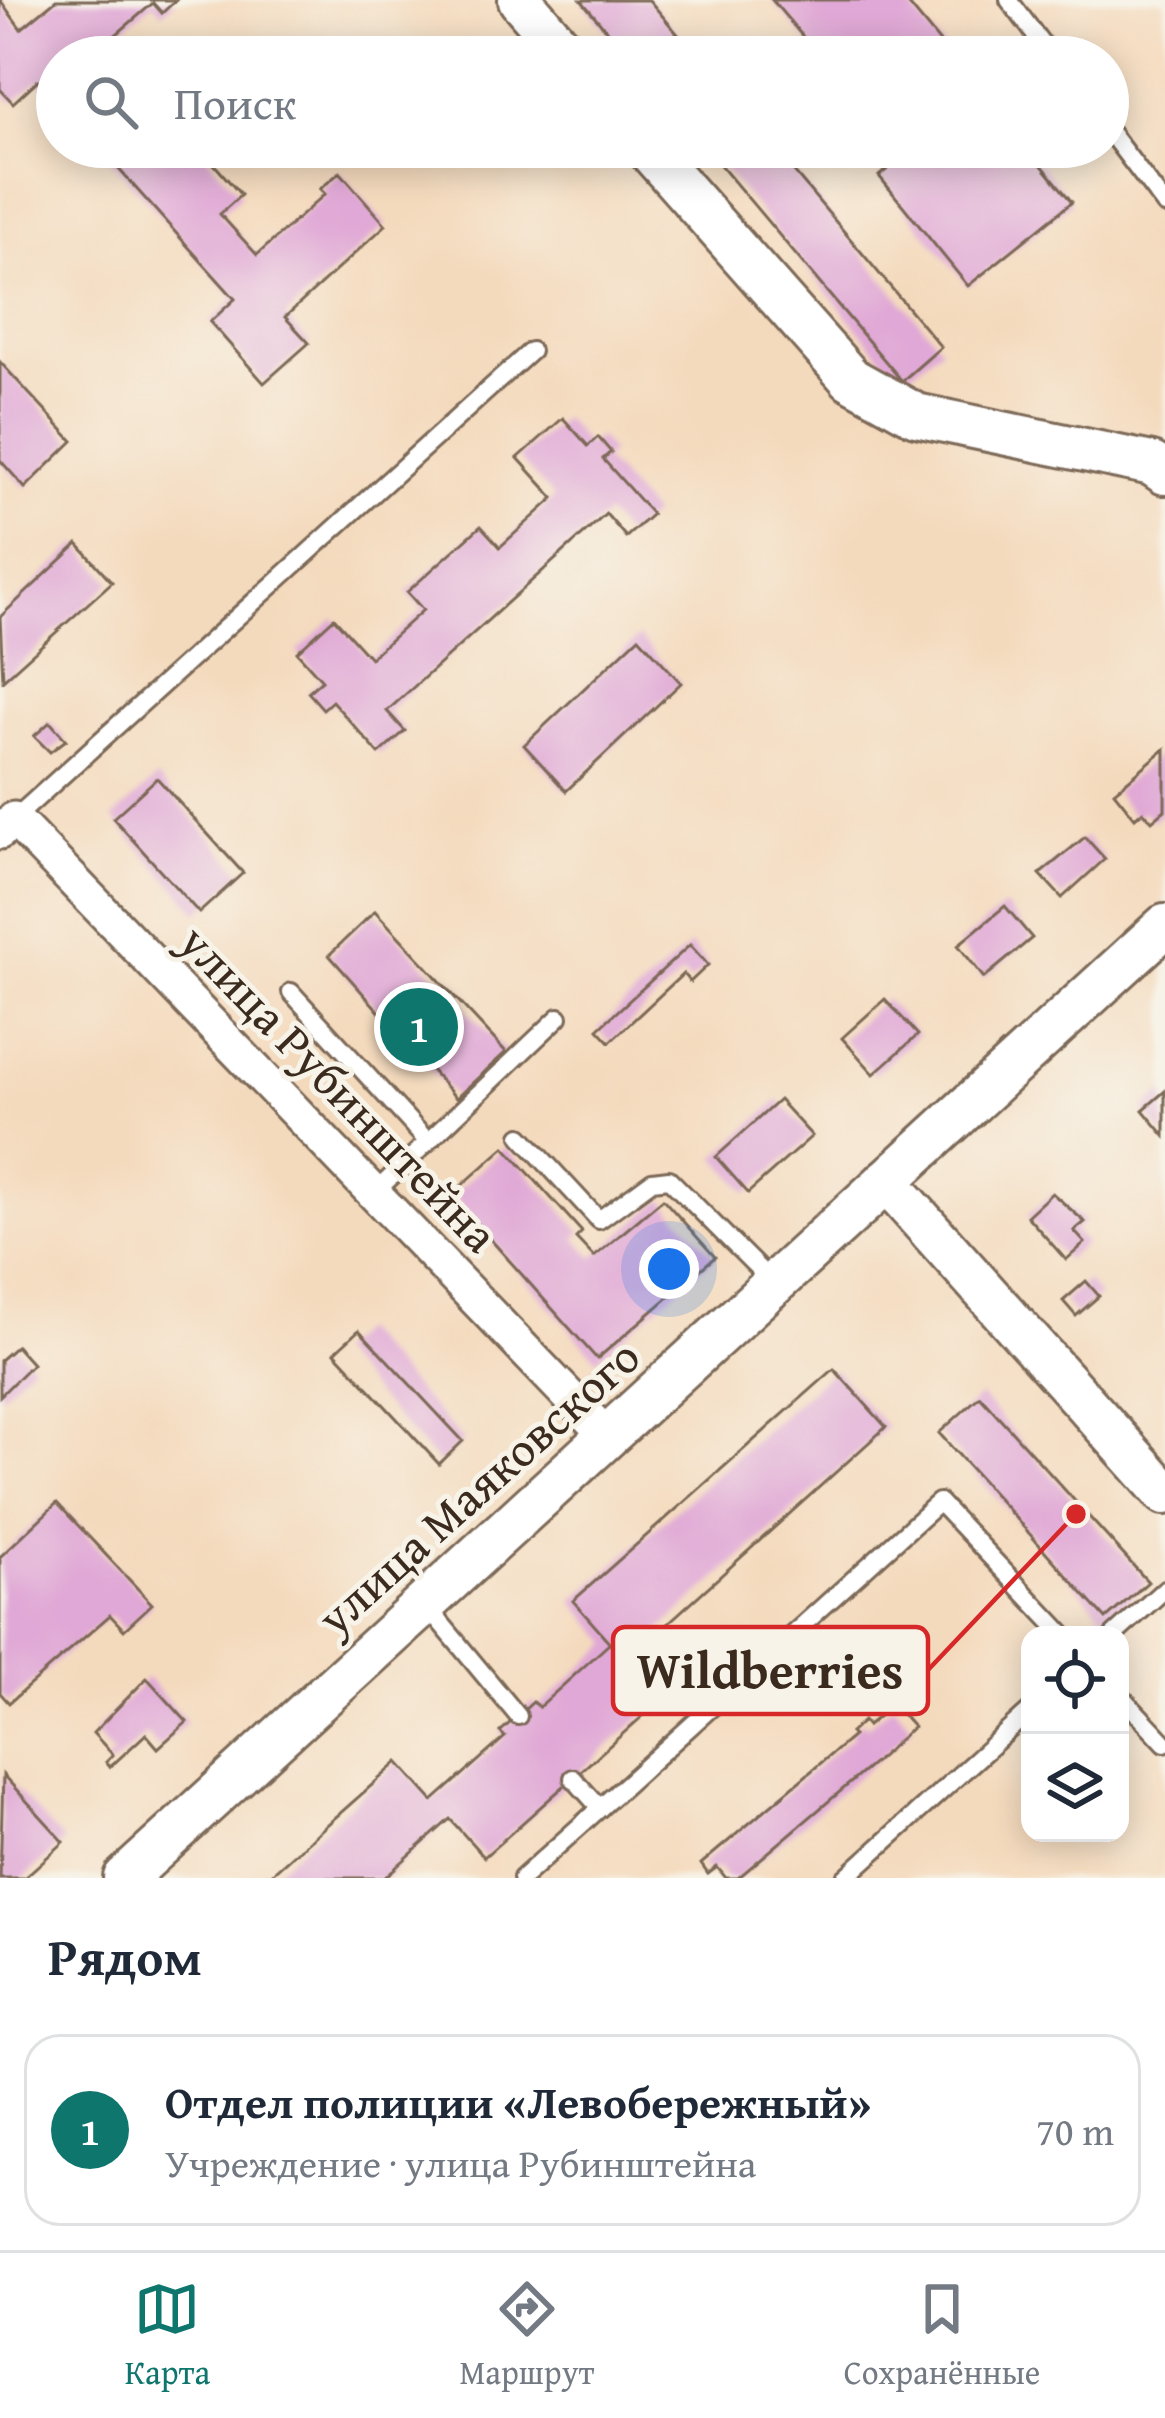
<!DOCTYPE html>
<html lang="ru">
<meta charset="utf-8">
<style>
body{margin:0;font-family:"Gentium Book Plus",serif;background:#f2f2f3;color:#1f2937}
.controls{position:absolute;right:36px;bottom:36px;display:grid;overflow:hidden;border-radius:24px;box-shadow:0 6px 30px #0003}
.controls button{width:108px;height:108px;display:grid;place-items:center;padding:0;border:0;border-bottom:3px solid #e0e1e3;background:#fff;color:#1f2937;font:60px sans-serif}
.you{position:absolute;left:669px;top:1269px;width:42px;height:42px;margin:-30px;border:9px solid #fff;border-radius:50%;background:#1a73e8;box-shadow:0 0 0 18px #1a73e833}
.badge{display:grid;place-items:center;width:78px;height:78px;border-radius:50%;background:#0f766e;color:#fff;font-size:39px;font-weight:700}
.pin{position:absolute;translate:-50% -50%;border:6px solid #fff;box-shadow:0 3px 12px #0006}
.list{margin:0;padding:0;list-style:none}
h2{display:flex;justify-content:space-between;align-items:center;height:156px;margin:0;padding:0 48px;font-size:51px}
h2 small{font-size:39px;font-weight:400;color:#747a83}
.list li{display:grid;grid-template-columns:78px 1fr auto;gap:36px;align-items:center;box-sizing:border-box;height:192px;margin:0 24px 24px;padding:0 24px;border:3px solid #e0e1e3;border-radius:36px}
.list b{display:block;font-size:45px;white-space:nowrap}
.list p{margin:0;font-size:39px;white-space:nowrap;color:#747a83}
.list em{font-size:39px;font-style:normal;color:#747a83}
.icon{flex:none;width:66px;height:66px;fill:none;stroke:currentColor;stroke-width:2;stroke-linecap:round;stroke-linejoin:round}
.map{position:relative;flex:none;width:1165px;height:1878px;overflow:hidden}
.search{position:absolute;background:#fff;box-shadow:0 6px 30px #0003;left:36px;right:36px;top:36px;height:132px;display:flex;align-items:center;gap:30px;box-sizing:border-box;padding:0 42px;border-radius:66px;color:#747a83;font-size:45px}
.sheet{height:372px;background:#fff}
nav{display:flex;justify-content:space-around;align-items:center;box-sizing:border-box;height:168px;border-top:3px solid #e0e1e3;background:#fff;font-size:33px;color:#747a83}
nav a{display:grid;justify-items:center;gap:6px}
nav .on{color:#0f766e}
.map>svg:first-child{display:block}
.building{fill:#e0a8d6}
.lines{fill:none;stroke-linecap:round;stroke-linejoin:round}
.service-casing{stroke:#7c6856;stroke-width:22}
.minor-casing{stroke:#7c6856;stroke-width:39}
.tertiary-casing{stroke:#7c6856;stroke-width:48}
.service{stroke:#fff;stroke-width:16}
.minor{stroke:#fff;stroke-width:33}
.tertiary{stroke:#fff;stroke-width:42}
.labels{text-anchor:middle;stroke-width:10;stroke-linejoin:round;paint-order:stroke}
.street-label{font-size:48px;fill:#3b2a1e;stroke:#f7f3e8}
.leader{fill:none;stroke:#d62828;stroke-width:4.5}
.callout-dot{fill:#d62828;stroke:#f7f3e8;stroke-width:4.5}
.callout{fill:#f7f3e8;stroke:#d62828;stroke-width:4.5}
.callout-label{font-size:51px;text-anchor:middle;font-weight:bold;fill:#3b2a1e}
</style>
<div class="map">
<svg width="1165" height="1878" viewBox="0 0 1165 1878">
<rect width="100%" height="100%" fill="#f7f3e8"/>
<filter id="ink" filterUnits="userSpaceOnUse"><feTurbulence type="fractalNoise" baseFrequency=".00833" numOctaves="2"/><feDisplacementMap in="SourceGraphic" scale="24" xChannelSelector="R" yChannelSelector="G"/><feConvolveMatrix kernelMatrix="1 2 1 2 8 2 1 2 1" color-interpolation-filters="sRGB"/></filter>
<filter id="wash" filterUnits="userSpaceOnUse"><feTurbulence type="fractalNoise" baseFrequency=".004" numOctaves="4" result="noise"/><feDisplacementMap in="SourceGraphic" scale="48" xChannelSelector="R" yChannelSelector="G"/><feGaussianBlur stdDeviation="2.7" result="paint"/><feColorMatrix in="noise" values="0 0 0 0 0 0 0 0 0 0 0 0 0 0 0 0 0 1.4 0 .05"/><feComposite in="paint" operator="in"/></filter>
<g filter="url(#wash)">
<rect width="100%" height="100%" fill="#f4dabd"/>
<g id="blocks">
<g class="building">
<path d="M 0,0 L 21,29 L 56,0 L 176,0 L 162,13 L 153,3 L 90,57 L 57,57 L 57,101 L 38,80 L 13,103 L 0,89 Z"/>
<path d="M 581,0 L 649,0 L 697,57 L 629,57 Z"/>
<path d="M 772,0 L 905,0 L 952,57 L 820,57 Z"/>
<path d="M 99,147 L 199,147 L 241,195 L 220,214 L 257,255 L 325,194 L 320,189 L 340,172 L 386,225 L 285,317 L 309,343 L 264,383 L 210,322 L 235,299 Z"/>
<path d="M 705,147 L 773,147 L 941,347 L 902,381 Z"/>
<path d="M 914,147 L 1027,147 L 1072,202 L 968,286 L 879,176 Z"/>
<path d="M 0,362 L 73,441 L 25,488 L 0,460 Z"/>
<path d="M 563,418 L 588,446 L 598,437 L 611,452 L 603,459 L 652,514 L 626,537 L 606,514 L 387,711 L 405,731 L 379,754 L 332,701 L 323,709 L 308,692 L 322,680 L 297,652 L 334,618 L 370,658 L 423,610 L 407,592 L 481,526 L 500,547 L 554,498 L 518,458 Z"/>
<path d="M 78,544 L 112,582 L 3,680 L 0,617 Z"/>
<path d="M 639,637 L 681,683 L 566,791 L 524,745 Z"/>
<path d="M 50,722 L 66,740 L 50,752 L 34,736 Z"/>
<path d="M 1165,749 L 1165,810 L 1152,821 L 1143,811 L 1135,818 L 1114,792 Z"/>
<path d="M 157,778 L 243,873 L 199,913 L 113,818 Z"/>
<path d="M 1085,837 L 1105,859 L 1062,898 L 1040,874 Z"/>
<path d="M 1005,906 L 1032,938 L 984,978 L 958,945 Z"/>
<path d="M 375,911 L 506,1052 L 456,1098 L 329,955 Z"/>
<path d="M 690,945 L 708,965 L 690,982 L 683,974 L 610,1042 L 598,1029 Z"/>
<path d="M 885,999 L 918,1035 L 874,1074 L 842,1038 Z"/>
<path d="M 1165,1091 L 1165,1136 L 1143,1110 Z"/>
<path d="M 779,1100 L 812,1136 L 748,1193 L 716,1157 Z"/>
<path d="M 505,1147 L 582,1232 L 576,1238 L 594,1257 L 663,1199 L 715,1257 L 597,1359 L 451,1195 Z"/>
<path d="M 1052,1193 L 1085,1222 L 1074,1231 L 1085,1243 L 1066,1260 L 1027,1216 Z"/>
<path d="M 1086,1281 L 1099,1296 L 1076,1316 L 1063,1301 Z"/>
<path d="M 359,1330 L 463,1441 L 439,1464 L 335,1352 Z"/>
<path d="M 16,1346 L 32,1364 L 0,1396 L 0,1360 Z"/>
<path d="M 834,1369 L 886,1427 L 626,1661 L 662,1699 L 484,1857 L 450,1819 L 384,1878 L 267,1878 L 398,1762 L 433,1801 L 505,1737 L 500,1732 L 533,1702 L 539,1707 L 610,1643 L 573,1601 Z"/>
<path d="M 980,1396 L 1148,1582 L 1106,1619 L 939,1433 Z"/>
<path d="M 57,1503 L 152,1604 L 124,1630 L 110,1615 L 9,1703 L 0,1693 L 0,1557 Z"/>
<path d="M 147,1678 L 187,1722 L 158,1748 L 146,1734 L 110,1767 L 106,1762 L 113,1755 L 93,1733 Z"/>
<path d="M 893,1704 L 913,1727 L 875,1762 L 738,1878 L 726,1878 L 717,1867 L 708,1874 L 701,1864 L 853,1736 L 850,1733 L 863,1721 L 867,1726 Z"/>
<path d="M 3,1775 L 64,1842 L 24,1878 L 0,1878 Z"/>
</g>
</g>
</g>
<g filter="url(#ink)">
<use href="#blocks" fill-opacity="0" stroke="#7c6856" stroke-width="3"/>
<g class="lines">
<g class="service-casing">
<g id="service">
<path d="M 1009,0 L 1052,57"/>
<path d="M 1108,130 L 1165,205"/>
<path d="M 14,819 L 531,351"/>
<path d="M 291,992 L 428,1142"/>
<path d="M 521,1136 L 599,1220 L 652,1181 L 669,1179 L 772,1282"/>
<path d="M 374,1193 L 559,1017"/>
<path d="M 426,1605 L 518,1716"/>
<path d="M 1114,1635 L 1165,1589"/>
<path d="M 1120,1695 L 1165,1743"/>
<path d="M 600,1808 L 939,1502 L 1064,1635"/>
<path d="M 522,1878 L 600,1808 L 573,1778"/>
<path d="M 845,1878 L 1030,1711"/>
</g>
</g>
<g class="minor-casing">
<path id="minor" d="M 0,832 L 14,819 L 608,1437"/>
</g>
<g class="tertiary-casing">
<g id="tertiary">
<path d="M 520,0 L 569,57"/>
<path d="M 646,147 L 851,379 L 916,415 L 1152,464 L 1165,473"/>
<path d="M 886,1181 L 1165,1493"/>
<path d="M 125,1878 L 1165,926"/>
</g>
</g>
<use href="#service" class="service"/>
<use href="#minor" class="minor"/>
<use href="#tertiary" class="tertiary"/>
</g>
</g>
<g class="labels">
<g class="street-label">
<text transform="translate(339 1088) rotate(46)" y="17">улица Рубинштейна</text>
<text transform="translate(478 1487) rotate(-42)" y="17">улица Маяковского</text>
</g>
</g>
<path class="leader" d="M1076 1514L928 1670"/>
<circle class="callout-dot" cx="1076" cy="1514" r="12"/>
<rect class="callout" x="613" y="1627" width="315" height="87" rx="12"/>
<g class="callout-label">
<text x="770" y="1688">Wildberries</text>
</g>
</svg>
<div class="controls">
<button><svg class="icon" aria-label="locate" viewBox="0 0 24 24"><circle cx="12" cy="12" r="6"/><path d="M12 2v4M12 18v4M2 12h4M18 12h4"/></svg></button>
<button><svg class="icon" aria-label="layers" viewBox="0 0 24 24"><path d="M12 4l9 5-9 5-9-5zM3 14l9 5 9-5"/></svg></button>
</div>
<div class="you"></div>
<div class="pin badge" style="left:419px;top:1027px">1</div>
<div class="search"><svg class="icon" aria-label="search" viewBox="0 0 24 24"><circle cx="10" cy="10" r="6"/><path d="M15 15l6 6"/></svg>Поиск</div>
</div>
<section class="sheet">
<h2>Рядом<small></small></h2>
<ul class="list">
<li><span class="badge">1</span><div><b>Отдел полиции «Левобережный»</b><p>Учреждение · улица Рубинштейна</p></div><em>70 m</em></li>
</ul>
</section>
<nav>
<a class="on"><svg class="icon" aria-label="map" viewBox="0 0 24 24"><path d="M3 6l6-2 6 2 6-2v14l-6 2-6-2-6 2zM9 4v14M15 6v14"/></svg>Карта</a>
<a><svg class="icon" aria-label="directions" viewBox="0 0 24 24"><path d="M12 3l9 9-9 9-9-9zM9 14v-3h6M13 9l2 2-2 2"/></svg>Маршрут</a>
<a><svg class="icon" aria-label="saved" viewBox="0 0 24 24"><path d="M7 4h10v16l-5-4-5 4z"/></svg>Сохранённые</a>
</nav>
